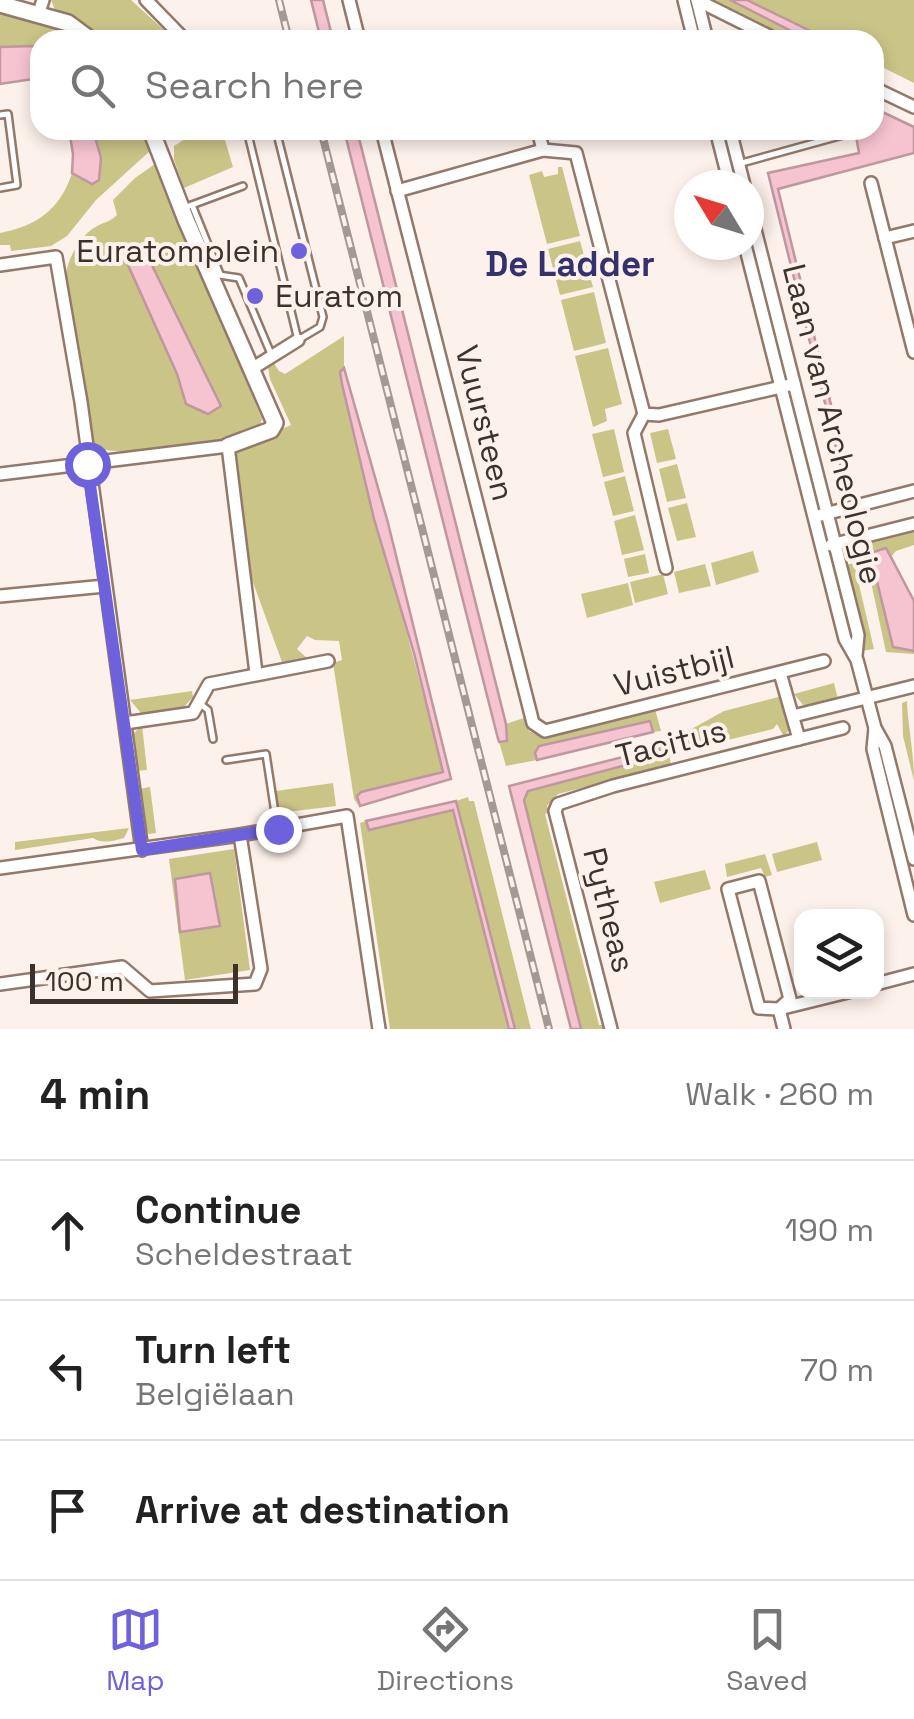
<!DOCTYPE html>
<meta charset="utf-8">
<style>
body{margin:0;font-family:"Space Grotesk",sans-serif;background:#f6f6f6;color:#222}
.controls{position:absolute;right:30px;bottom:30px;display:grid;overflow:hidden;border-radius:20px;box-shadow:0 5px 15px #0003}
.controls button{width:90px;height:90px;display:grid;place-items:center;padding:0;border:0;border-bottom:2px solid #e0e0e0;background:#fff;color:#222;font:50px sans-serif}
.compass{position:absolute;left:674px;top:170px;width:90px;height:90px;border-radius:50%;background:#fff;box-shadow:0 5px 15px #0003;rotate:308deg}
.scale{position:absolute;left:30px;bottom:25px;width:208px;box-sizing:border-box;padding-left:10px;border:5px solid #3c312b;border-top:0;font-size:28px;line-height:35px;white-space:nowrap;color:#3c312b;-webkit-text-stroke:8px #fdf1eb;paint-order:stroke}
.stop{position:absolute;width:30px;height:30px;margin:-22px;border:8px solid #6d62dc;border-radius:50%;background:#fff}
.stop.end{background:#6d62dc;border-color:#fff;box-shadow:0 2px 10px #0008}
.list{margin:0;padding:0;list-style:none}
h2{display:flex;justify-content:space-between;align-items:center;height:130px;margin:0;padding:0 40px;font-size:42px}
h2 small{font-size:32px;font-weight:400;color:#767676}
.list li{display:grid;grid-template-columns:65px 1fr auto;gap:30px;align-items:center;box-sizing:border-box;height:140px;padding:0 40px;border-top:2px solid #e0e0e0}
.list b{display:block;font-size:38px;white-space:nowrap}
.list p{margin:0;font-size:32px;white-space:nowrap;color:#767676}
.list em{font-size:32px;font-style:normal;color:#767676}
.icon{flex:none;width:55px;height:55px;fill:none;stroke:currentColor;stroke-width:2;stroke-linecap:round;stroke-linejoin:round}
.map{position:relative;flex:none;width:914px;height:1029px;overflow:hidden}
.search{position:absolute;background:#fff;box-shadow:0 5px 15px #0003;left:30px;right:30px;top:30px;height:110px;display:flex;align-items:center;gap:25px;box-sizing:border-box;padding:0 35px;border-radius:30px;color:#767676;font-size:38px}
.sheet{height:550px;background:#fff}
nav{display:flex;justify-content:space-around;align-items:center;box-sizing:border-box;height:140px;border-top:2px solid #e0e0e0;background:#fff;font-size:28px;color:#767676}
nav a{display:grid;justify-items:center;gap:5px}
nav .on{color:#6d62dc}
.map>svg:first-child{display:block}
.green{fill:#cac487;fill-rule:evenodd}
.water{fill:#f6c3d1;stroke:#be979f;stroke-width:2.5}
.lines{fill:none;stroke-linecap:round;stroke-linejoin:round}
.lane-casing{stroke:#93796a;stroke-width:10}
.street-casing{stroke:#93796a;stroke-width:16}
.secondary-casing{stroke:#93796a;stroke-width:20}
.lane{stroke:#fff;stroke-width:5}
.street{stroke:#fff;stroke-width:11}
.secondary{stroke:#fff;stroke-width:15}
.rail-casing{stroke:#a49993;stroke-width:8}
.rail{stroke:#fdf1eb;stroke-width:4;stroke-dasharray:11;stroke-linecap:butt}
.route{stroke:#6d62dc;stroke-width:12}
.poi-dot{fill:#6d62dc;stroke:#fdf1eb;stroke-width:4}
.labels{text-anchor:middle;stroke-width:8;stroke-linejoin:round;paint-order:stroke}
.poi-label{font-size:32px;fill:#3c312b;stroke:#fdf1eb;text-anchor:end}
.street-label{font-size:32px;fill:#3c312b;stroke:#fdf1eb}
.neighbourhood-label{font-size:35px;font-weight:bold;fill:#35316d;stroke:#fdf1eb}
</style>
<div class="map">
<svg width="914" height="1029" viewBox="0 0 914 1029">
<rect width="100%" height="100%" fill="#fdf1eb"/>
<g class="green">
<path d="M 51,0 L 131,0 L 175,40 L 100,40 L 55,10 Z"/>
<path d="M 715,0 L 730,0 L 809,40 L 794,40 Z"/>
<path d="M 747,0 L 914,0 L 914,83 L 874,63 L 874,40 L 829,40 Z"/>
<path d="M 0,11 L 49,22 L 78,40 L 40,40 L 40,47 L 0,47 Z"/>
<path d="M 93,130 L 142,130 L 151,150 L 96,200 L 67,236 L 51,246 L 11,251 L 10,245 L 0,245 L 0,233 C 36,226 60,210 72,173 L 92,184 L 101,158 Z"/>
<path d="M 199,130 L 222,130 L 233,167 L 184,188 L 174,160 L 174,146 Z"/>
<path d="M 155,164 L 262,419 L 259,427 C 222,445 135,458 96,448 L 91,437 L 66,273 C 69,257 80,236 94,228 C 103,222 109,223 117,215 L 113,200 L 135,178 ZM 144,249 L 221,405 L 187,404 L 177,374 L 124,256 Z"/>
<path d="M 558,167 L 562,167 L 580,236 L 547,244 L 529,175 L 542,171 L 544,177 L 558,174 Z"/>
<path d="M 580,241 L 593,287 L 560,295 L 548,249 Z"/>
<path d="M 594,292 L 606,343 L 574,351 L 561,300 Z"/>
<path d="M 344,336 L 344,368 L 340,372 L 342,384 C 373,514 411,642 443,773 L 357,796 L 358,805 L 354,799 L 333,663 L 342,660 L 339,641 L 315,640 L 307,636 L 297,649 L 307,658 L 282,662 L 250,574 L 233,451 L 291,425 L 270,379 L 268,368 L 273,362 L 279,371 L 285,374 Z"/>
<path d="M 608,348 L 622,404 L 605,409 L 607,421 L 593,427 L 575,356 Z"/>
<path d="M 614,429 L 624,472 L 603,477 L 592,434 Z"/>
<path d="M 668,429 L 676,459 L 657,463 L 650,433 Z"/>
<path d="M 677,464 L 686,498 L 667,502 L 659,469 Z"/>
<path d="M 625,476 L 634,511 L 613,516 L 604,482 Z"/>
<path d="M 687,503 L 696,537 L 677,541 L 668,508 Z"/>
<path d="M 635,515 L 644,550 L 622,555 L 614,521 Z"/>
<path d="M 914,532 L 914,545 L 896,551 L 892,556 L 914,601 L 886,548 L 893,647 L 914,651 L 914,654 L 886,652 L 863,545 Z"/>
<path d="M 753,551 L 759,572 L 716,585 L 711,563 Z"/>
<path d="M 645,554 L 649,573 L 628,577 L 624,559 Z"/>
<path d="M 854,563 L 874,649 L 861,651 L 845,565 Z"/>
<path d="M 705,564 L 711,586 L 679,593 L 674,572 Z"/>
<path d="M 663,574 L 668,594 L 635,603 L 630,582 Z"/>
<path d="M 628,583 L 633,605 L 587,618 L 581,594 Z"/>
<path d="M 834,683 L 838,699 L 805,707 L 794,694 Z"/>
<path d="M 192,691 L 193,697 L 184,707 L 141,713 L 130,700 Z"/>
<path d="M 782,696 L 790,728 L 784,737 L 777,724 L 773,729 L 682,751 L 679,736 L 724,711 Z"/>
<path d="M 907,701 C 908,726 914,753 914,781 L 903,736 L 902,703 Z"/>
<path d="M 655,709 L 661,731 L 653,732 L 650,722 L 535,753 L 537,760 L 506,766 L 499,742 L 506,741 L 506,724 L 524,718 L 529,731 L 542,737 Z"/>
<path d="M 142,725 L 147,770 L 135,771 L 132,735 Z"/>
<path d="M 662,743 L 667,744 L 671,765 L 558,794 L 547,806 L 549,812 L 545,814 L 599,1025 L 603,1025 L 605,1029 L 581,1029 L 523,800 L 527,791 L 659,756 L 658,745 Z"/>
<path d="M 333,783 L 336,806 L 279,813 L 276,791 Z"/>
<path d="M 150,787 L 156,833 L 149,834 L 143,826 L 139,789 Z"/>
<path d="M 468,797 L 469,801 L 474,801 L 531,1029 L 515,1029 L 456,801 Z"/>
<path d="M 453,810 L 509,1029 L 390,1029 L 360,823 L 366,821 L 369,830 Z"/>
<path d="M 129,828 L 124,838 C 114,841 101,844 93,838 L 15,850 L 15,842 Z"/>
<path d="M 817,842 L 822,860 L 777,872 L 772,854 Z"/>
<path d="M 234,849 L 250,970 L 185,980 L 169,859 Z"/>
<path d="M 765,854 L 772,875 L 765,877 L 761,868 L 727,877 L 725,864 Z"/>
<path d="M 705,870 L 711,889 L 660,903 L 654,882 Z"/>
</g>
<g class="water">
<path d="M 311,0 L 323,0 L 333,40 L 321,40 Z"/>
<path d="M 730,0 L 747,0 L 829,40 L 809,40 Z"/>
<path d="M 35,46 L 40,47 L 40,78 L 0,84 L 0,47 Z"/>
<path d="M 874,108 L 914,127 L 914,153 L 778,189 L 853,494 L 848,496 L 768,173 L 859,153 L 855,130 L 874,130 Z"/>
<path d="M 69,130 L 93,130 L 101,158 L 99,180 L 92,184 L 72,173 L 73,154 Z"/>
<path d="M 344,130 L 357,130 L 506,724 L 507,741 L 499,742 L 497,735 Z"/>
<path d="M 134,245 L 144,249 L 221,406 L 208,414 L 186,404 L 177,374 L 124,256 L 129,247 Z"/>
<path d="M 344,368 L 388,523 L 451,779 L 360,806 L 357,796 L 361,792 L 443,772 L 414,653 L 374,519 L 342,384 L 340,372 Z"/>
<path d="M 886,548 L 914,601 L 914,651 L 893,647 L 870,553 Z"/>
<path d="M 650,721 L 653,732 L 537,760 L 535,753 L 539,746 Z"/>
<path d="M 658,748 L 660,756 L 528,791 L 524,800 L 581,1029 L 571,1029 L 509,786 Z"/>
<path d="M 456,801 L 515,1029 L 509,1029 L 453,810 L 369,830 L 366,821 Z"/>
<path d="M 210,873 L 220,926 L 180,932 L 175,879 Z"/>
</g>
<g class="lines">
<g class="lane-casing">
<g id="lane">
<path d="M 0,115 L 8,114 L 17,185 L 0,188"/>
<path d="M 247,130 L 298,340 L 320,327 L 323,317 L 276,130"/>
<path d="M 738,164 L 843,135"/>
<path d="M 192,205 L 220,274"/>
<path d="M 189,206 L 243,186"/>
<path d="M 212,274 L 239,278 L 271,354"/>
<path d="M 199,703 L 208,710 L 213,739"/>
<path d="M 226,760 L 266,754 L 277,826"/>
</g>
</g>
<g class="street-casing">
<g id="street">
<path d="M 146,0 L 185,40"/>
<path d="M 349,0 L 359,40"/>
<path d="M 684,0 L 694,40"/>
<path d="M 697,0 L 777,40"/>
<path d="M 697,0 L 707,40"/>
<path d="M 39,12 L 43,0"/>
<path d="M 874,88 L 914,107"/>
<path d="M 382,130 L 533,723 L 545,731 L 824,661"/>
<path d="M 538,130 L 543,150"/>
<path d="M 716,130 L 730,185"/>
<path d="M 730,130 L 744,185"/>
<path d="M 153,136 L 168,130"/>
<path d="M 871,183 L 885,238"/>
<path d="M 397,191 L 543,150 L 576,153 L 644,414 L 659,415 L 794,384"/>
<path d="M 749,206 L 858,635 L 856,656"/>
<path d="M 914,231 L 885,238 L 914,352"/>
<path d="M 745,245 L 845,639 L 857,660 L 875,728 L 885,746 L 914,859"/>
<path d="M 0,265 L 56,257 L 81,402 L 142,850"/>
<path d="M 250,370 L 298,340"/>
<path d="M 644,414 L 634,433 L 666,568"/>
<path d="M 0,474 L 228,446 L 256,673"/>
<path d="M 821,515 L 914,491"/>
<path d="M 831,545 L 914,524"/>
<path d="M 0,596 L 105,586"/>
<path d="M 793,716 L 914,686"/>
<path d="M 125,723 L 193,713 L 209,684 L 328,661"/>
<path d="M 875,728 L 873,749 L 914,915"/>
<path d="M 799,739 L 843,728"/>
<path d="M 0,868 L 240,835 L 347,816 L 379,1029"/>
<path d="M 0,984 L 122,967 L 150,991 L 255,984 L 261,969 L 240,835"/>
<path d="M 876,984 L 914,974"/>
<path d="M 779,1009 L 790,999 L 759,881 L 728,889 L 759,1008 L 779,1009 L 848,992"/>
<path d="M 779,1009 L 784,1029"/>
<path d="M 611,1029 L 555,811 L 558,804 L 613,786 L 799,739 L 780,673"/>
</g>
</g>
<g class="secondary-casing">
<g id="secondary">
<path d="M 0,4 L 68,23 L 91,40"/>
<path d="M 151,130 L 186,220 L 275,423 L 271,430 L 228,446"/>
</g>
</g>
<use href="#lane" class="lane"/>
<use href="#street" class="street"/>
<use href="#secondary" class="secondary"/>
<g class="rail-casing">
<g id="rail">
<path d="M 279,0 L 289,40"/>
<path d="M 321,130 L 549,1029"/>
</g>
</g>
<use href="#rail" class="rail"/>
</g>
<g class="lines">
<path class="route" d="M 87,464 L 142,850 L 278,829"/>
</g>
<g class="poi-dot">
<circle cx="299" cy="251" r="10"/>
<circle cx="255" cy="296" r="10"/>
</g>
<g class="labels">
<g class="poi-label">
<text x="279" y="262">Euratomplein</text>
<text x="275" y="307" text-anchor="start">Euratom</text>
</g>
<g class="street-label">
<text transform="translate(485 423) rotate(76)" y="11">Vuursteen</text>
<text transform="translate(833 424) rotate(76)" y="11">Laan van Archeologie</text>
<text transform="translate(674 671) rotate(-14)" y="11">Vuistbijl</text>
<text transform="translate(671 743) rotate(-14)" y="11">Tacitus</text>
<text transform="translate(609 910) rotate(76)" y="11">Pytheas</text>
</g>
<g class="neighbourhood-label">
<text x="570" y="276">De Ladder</text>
</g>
</g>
</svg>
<div class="controls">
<button><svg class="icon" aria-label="layers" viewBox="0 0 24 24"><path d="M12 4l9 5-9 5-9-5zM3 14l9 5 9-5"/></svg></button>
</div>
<svg class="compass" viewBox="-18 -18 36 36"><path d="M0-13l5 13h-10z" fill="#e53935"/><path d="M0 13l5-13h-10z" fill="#767676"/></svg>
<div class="scale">100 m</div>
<div class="stop" style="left:87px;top:464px"></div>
<div class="stop end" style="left:278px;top:829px"></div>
<div class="search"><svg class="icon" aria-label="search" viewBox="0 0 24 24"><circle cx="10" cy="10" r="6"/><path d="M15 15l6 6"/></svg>Search here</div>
</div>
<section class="sheet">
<h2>4 min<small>Walk · 260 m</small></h2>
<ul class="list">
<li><svg class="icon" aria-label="ahead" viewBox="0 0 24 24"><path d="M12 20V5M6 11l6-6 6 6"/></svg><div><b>Continue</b><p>Scheldestraat</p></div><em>190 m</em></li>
<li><svg class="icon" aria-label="left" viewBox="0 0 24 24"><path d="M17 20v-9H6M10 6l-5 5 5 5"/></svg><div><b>Turn left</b><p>Belgiëlaan</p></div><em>70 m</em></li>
<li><svg class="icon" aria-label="arrive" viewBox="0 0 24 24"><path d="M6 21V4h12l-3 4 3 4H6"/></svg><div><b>Arrive at destination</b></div></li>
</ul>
</section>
<nav>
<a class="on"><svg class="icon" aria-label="map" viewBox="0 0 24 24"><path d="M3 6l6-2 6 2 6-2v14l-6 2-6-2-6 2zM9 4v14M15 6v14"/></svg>Map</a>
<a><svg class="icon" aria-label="directions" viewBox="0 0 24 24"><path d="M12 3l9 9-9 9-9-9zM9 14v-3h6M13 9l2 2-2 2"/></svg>Directions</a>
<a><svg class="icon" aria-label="saved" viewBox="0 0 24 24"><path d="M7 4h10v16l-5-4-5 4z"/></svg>Saved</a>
</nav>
